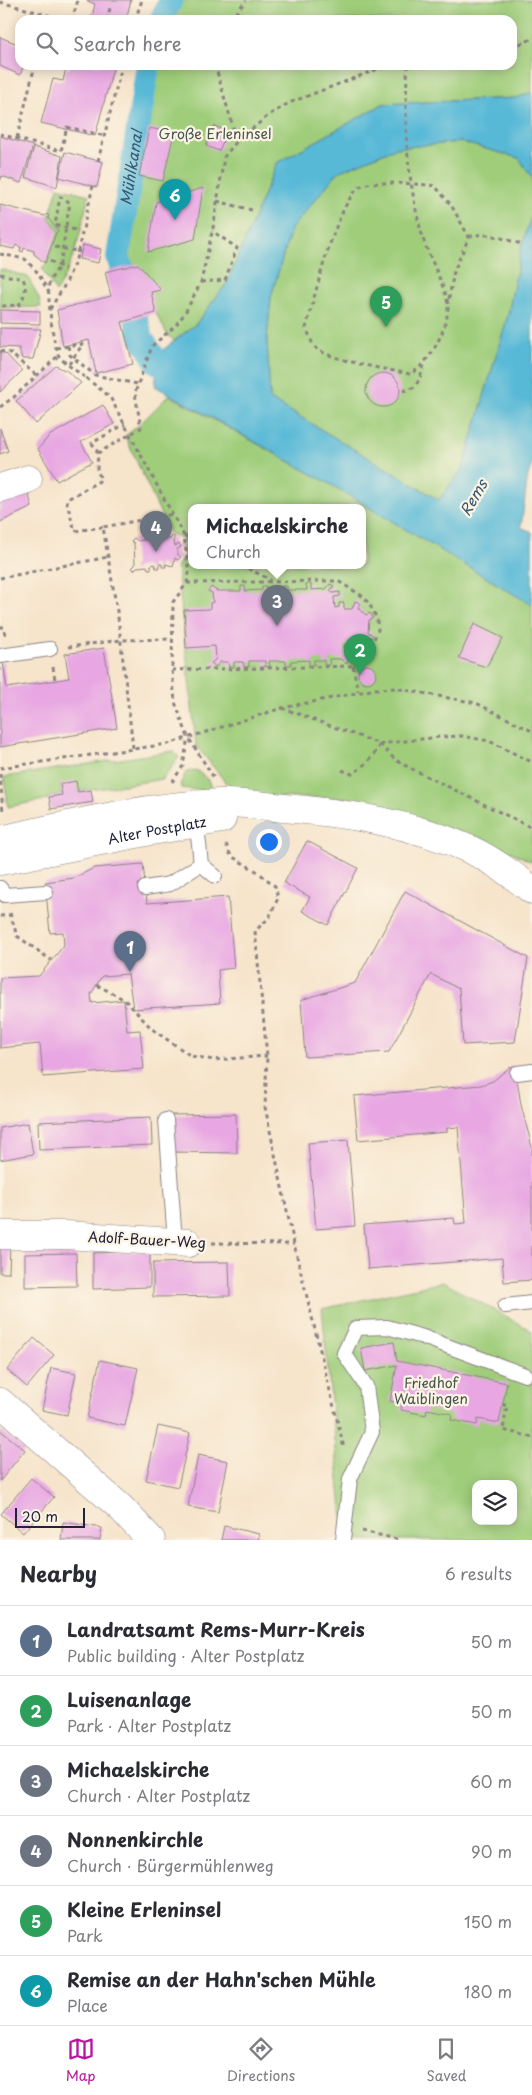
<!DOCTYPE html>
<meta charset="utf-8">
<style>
body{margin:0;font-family:"Playpen Sans",sans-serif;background:#f7f7f7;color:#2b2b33}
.controls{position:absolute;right:15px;bottom:15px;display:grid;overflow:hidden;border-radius:10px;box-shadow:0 2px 12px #0003}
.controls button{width:45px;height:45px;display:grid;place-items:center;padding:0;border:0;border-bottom:1px solid #e1e1e2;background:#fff;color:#2b2b33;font:25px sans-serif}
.scale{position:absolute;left:15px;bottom:12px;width:70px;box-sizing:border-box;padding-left:5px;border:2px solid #22223b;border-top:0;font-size:14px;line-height:18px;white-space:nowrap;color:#22223b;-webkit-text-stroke:4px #fcf5e5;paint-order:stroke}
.you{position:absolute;left:268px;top:841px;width:18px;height:18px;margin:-12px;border:4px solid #fff;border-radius:50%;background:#1a73e8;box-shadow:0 0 0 8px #1a73e833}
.badge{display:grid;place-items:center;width:32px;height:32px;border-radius:50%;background:#b5179e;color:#fff;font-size:16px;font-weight:700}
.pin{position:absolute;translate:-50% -41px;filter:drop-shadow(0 1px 2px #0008)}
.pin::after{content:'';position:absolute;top:26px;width:18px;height:15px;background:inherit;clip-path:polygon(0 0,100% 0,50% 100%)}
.popup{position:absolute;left:188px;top:504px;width:178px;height:65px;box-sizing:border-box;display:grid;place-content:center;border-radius:10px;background:#fff;filter:drop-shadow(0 1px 4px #0005);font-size:16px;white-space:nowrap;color:#7c7c81}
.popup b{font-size:19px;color:#2b2b33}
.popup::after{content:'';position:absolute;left:50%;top:100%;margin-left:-10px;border:10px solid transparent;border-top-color:#fff}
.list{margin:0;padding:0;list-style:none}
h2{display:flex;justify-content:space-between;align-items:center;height:65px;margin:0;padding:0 20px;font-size:21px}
h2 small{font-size:16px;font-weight:400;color:#7c7c81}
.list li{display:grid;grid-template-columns:32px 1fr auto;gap:15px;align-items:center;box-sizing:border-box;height:70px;padding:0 20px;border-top:1px solid #e1e1e2}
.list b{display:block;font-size:19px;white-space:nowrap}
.list p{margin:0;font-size:16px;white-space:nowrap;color:#7c7c81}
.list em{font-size:16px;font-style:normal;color:#7c7c81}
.icon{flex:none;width:28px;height:28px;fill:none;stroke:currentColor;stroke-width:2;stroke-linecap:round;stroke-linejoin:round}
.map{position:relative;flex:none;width:532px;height:1540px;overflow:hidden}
.search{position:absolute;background:#fff;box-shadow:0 2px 12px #0003;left:15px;right:15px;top:15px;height:55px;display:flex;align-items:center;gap:12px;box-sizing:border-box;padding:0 18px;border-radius:15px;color:#7c7c81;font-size:19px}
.sheet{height:485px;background:#fff}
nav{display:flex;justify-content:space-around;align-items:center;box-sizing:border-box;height:70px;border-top:1px solid #e1e1e2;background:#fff;font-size:14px;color:#7c7c81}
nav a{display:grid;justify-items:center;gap:2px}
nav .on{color:#b5179e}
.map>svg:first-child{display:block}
.green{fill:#9fcd7a;stroke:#60785a;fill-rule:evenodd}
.water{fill:#59b9d7;stroke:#3e6e89}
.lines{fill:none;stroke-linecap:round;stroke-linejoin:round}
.canal{stroke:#59b9d7;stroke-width:24}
.building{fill:#e8a7e3}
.service-casing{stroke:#8c8383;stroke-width:16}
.minor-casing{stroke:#8c8383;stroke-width:29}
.tertiary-casing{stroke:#8c8383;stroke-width:29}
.path{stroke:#8c8383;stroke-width:3;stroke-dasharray:4 4;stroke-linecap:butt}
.service{stroke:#fff;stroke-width:14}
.minor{stroke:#fff;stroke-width:28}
.tertiary{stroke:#fff;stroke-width:28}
.path-bridge{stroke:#8c8383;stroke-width:3;stroke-dasharray:4 4;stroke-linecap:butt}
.labels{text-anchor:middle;stroke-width:4.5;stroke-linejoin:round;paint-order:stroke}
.park-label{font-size:14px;fill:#48554e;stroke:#fcf5e5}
.street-label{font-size:14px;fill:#22223b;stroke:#fcf5e5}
.water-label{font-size:15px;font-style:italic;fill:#355772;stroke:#fcf5e5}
</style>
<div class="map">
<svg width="532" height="1540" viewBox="0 0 532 1540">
<rect width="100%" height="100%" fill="#fcf5e5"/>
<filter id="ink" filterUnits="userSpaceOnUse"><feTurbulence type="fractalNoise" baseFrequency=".02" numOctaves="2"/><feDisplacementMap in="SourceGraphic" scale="10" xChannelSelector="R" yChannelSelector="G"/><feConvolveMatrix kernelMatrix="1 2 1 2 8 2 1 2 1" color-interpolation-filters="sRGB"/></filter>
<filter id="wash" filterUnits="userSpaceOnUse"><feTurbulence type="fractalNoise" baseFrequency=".0096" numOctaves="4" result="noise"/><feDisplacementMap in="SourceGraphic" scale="20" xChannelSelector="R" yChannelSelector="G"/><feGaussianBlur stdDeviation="1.12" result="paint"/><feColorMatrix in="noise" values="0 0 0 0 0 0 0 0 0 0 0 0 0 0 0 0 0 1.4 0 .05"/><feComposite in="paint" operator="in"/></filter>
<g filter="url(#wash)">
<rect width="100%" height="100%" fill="#f6e4cb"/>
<g class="green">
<path d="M 183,0 L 532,0 L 532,92 L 517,98 L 383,104 L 277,163 L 227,283 L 196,324 L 174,341 L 167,334 L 125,255 L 157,65 L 512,65 L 512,20 L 172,20 Z"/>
<path d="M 461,142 L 519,158 L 532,178 L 532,214 L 522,244 L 508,315 L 463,468 L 439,500 L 270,399 L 267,339 L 271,297 L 291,228 L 338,172 L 395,148 Z"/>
<path d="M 58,187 L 89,195 C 80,232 76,259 56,292 L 42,269 L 46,264 L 59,231 L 49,218 Z"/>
<path d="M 0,269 L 28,277 L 39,299 L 41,307 L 0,308 Z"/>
<path d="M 169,395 L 330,484 L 532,605 L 532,862 L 489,841 L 346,798 L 237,797 L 196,745 L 177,567 L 184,556 L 180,537 L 170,534 L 125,436 L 139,425 ZM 192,507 L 362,507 L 362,565 L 192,565 Z"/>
<path d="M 173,751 L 179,757 L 163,779 L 78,792 L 60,784 L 62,795 L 49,797 L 49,799 L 8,807 L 4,777 Z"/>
<path d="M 196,770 L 208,780 L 213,792 L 182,788 L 180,785 L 186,772 Z"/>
<path d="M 443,1282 L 532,1331 L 532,1540 L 345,1540 L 322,1309 ZM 476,1484 L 513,1484 L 513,1521 L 476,1521 Z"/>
</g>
<path class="water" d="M 532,92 L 532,178 L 519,158 L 461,142 L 395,148 L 338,172 L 291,229 L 271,297 L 267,339 L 270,399 L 439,500 L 463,468 L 508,315 L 522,244 L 532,214 L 532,464 L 528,475 L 521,527 L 532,532 L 532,605 L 330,484 L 155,386 L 159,353 L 196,324 L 227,283 L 277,163 L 383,104 L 517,98 Z"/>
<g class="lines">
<g class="canal">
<path d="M 161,20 L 171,0"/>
<path id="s1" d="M 122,268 L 118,257 L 148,65"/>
<path d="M 136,318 L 142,339 L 157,362 L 185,379"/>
</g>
</g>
<g id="blocks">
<g class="building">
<path d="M 86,0 L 131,0 L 126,20 L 91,20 L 95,4 Z"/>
<path d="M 0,37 L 20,45 L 20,65 L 24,65 L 20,75 L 0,66 Z"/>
<path d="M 70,65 L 114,65 L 95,136 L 41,123 L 53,79 L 63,81 L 66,68 L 69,69 Z"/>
<path d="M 214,126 L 227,131 L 219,151 L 206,146 Z"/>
<path d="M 149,128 L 174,133 L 163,181 L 139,176 Z"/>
<path d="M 0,136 L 33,146 L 21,183 L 2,176 L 0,181 Z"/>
<path d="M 34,147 L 62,156 L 57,187 L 25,177 Z"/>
<path d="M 65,152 L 103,162 L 97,187 L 59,177 Z"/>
<path d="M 203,188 L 195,239 L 148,252 L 156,202 Z"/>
<path d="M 0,205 L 45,216 L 47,214 L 49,216 L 48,218 L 58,231 L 56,233 L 45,263 L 34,254 L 34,251 L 24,248 L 23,252 L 20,251 L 21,247 L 16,245 L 14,249 L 0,246 Z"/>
<path d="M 83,245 L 101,249 L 98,263 L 79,259 Z"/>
<path d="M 138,264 L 161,290 L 151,292 L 156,313 L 122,322 L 133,364 L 96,373 L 89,340 L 63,346 L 57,310 L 111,296 L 105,272 Z"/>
<path d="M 0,310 L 40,311 L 40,324 L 0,323 Z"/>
<path d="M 0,328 L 41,329 L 33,359 L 22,359 L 19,348 L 0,347 Z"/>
<path d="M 0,353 L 5,353 L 22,371 L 0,392 Z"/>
<path d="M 56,366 L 67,371 L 81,383 L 36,424 L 16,401 Z"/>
<circle cx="383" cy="390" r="17"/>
<path d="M 103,405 L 114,424 L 81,442 L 92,462 L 57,481 L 38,449 L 49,436 Z"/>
<path d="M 0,428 L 8,451 L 0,454 Z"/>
<path d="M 27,488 L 32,507 L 0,522 L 0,497 Z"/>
<path d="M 161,535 L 165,535 L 165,539 L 171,539 L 172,536 L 175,537 L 173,541 L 175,546 L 179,544 L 181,547 L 177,549 L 177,554 L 181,557 L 178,560 L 175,558 L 173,566 L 165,564 L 166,567 L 162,567 L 162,564 L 159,564 L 159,568 L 156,568 L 155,564 L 151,565 L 151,569 L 148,569 L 147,566 L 137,567 L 134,570 L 132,568 L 135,565 L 134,543 L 131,541 L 134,538 L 138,541 L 144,540 L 144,537 L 148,537 L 148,540 L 153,539 L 152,536 L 156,536 L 157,539 L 161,539 Z"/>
<path d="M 306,584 L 311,584 L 311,590 L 326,589 L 330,584 L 334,586 L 330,591 L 333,593 L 340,592 L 340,596 L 334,597 L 335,608 L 339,607 L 339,603 L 344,603 L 344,609 L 352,609 L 355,601 L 360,603 L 358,608 L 366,615 L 370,613 L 373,618 L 369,620 L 368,632 L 373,635 L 371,638 L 366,636 L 359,643 L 363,646 L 360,649 L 357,645 L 344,645 L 345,656 L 349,660 L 346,664 L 341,659 L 329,659 L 330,665 L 324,665 L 324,660 L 314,660 L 314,665 L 309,665 L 309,660 L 291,661 L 291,665 L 286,665 L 286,661 L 269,661 L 270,666 L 265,667 L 265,661 L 249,661 L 249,667 L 244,667 L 243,662 L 234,662 L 234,667 L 229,667 L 228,662 L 220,662 L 216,667 L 211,663 L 216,659 L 215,646 L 186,648 L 184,610 L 210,609 L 210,603 L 213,602 L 212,593 L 208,591 L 211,587 L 217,591 L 241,591 L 241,586 L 245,586 L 245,591 L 262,590 L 262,586 L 266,586 L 267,590 L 282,590 L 282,586 L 287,586 L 287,590 L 307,590 Z"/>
<path d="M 474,624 L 503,638 L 486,667 L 459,658 Z"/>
<path d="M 104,648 L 117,728 L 0,747 L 0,663 L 3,663 L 7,688 L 69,678 L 65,654 Z"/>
<circle cx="367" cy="674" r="9"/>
<path d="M 76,781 L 78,792 L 91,790 L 93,802 L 51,809 L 49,797 L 62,795 L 60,784 Z"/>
<path d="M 307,841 L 358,868 L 328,925 L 302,911 L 310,897 L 284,883 Z"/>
<path d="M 143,864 L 147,903 L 228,897 L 234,968 L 218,970 L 220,1003 L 133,1009 L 128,974 L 102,976 L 91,994 L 92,1003 L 124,1000 L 127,1031 L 140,1030 L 144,1069 L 43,1077 L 40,1044 L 0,1048 L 0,978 L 39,976 L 64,945 L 63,932 L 50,933 L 45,882 L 74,878 L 94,868 Z"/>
<path d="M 405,891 L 528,958 L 515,1042 L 463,1045 L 459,989 L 431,974 L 389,1052 L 305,1057 L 301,1000 L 355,983 Z"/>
<path d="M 515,1066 L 521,1105 L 532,1147 L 532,1280 L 504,1282 L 502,1258 L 368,1269 L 364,1225 L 454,1218 L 455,1224 L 466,1223 L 458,1127 L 447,1128 L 447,1132 L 358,1140 L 354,1096 L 481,1085 L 493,1081 L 510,1067 Z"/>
<path d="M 236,1114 L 237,1153 L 172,1152 L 172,1115 Z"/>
<path d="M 151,1117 L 152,1145 L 39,1150 L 38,1122 Z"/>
<path d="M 28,1123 L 33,1154 L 0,1160 L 0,1128 Z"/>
<path d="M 348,1140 L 355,1226 L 316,1229 L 308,1143 Z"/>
<path d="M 0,1243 L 10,1243 L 9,1273 L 0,1273 Z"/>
<path d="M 150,1251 L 150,1287 L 93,1289 L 93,1253 Z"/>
<path d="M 76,1253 L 77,1286 L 25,1287 L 25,1254 Z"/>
<path d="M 229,1262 L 230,1296 L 153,1297 L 153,1263 Z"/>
<path d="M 34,1338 L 54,1355 L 27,1387 L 7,1370 Z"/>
<path d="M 394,1342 L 397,1361 L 507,1383 L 499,1423 L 478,1419 L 477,1425 L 451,1420 L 452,1414 L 427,1409 L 426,1415 L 401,1410 L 402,1404 L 390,1401 L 397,1365 L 365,1371 L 361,1348 Z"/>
<path d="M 100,1360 L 138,1368 L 125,1426 L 87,1418 Z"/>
<path d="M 51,1368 L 76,1373 L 67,1415 L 42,1410 Z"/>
<path d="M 158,1426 L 190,1433 L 178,1487 L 146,1480 Z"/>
<path d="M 0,1430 L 25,1450 L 0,1481 Z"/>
<path d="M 198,1455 L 228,1461 L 218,1512 L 188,1507 Z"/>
<path d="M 31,1478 L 54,1497 L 23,1533 L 1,1514 Z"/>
<path d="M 63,1522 L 102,1528 L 100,1540 L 61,1540 Z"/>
<path d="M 224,1526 L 259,1534 L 258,1540 L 221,1540 Z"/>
</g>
</g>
</g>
<g filter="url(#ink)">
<use href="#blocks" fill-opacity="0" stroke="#8c8383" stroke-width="1"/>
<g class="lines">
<g class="service-casing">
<g id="service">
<path d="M 0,656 L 50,649"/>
<path d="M 192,821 C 200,831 199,851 201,864 L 215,876"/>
<path d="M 0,888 L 5,895 L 46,892"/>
<path d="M 145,888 L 170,884 L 201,864"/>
<path d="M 517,1073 L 532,1071"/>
<path d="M 166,1120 L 175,1242"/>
<path d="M 505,1306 L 532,1303"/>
<path d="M 343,1540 L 350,1479 L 372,1432 L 366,1386 L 344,1353 L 356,1328 L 387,1327 L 423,1337 L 525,1375"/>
</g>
</g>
<g class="minor-casing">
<g id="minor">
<path d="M 0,488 L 28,479"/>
<path d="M 0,1235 L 66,1235 L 188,1243"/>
<path d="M 0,1402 L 120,1507 L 151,1540"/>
</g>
</g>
<g class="tertiary-casing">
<g id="tertiary">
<path d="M 0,840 C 72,824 146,806 220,803 C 241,802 263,806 284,808 C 347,813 411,823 469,849 C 491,859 513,875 532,890"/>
<path id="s2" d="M 0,861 L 146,832 L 222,819"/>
</g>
</g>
<g class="path">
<path d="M 0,2 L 66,20"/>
<path d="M 45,20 L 47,15"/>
<path d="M 72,20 L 78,0"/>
<path d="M 107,20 L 110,8"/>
<path d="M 135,20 L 142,0"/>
<path d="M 231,20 L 246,0"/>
<path d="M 512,47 L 532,39"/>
<path d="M 215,65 L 237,141"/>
<path d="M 408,65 C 403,122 407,180 422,235 C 427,254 448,291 448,307 C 448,328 429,365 410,374 C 390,370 327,360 315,347 C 311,343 309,333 306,328 C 314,300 337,197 363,185 C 372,181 423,184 435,186 L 451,205 L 469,237 L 454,271 L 448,304"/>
<path d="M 0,134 L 61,151 L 67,127 L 105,136"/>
<path d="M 17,138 L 35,65"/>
<path d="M 98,161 L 122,65"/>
<path d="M 217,201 L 252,210"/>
<path d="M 75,230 L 55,225 L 60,197 L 64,198 L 70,203 C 66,223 64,244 60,263 C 58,271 51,276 49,284 C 47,294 53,347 59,356 C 65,364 77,371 86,378"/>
<path d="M 469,237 C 487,230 504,240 522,244"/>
<path d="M 55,247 L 76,251"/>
<path d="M 0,254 L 25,259 L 38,273 L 48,291"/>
<path d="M 50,261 L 65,269"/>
<path d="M 0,274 L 23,279 C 28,288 24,297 19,305 L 0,306"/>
<path d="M 201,282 L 225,280 L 237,248 L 212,231"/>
<path d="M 50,309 L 66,283 L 76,259 L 93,186"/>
<path d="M 68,346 L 70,355 L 95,375 L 137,384"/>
<path d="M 56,348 L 83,344"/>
<path d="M 0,351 L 10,353 L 37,376"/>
<path d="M 403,391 L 415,387 L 420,378 L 424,365"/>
<path d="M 0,407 L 14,397 L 59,355"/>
<path d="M 98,453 L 92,443 L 125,424"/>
<path d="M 152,476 L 184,536 L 189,573 L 187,583 L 173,602 L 172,670 L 175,702 L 188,737 L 214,778"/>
<path d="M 103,527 L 75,531 L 66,500 L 101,480 L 97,469 L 98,453 L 141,428 L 135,393 L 138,384 L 152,346 L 175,326 L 185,313 L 201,282 L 214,223 L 224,157 L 237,141 L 269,115 L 289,103 L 378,69 L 399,65"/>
<path d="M 184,536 L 192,539"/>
<path d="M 241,565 L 271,580"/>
<path d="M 0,578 L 108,557"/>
<path d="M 0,627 L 4,627 L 5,637"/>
<path d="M 68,647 L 121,640 L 172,639"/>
<path d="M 353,666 L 358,691"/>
<path d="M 53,667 L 55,680"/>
<path d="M 172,670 L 353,666 L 364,657 L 372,644 L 378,630 L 377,620 L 373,610 L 364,597 L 346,586 L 338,581 L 327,581 L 187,583"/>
<path d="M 282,708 L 380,744 L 439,737 L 462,736 L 489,741 L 532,762"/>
<path d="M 380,744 L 390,755 L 402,764 L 532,828"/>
<path d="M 133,748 L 118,617 L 103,527 L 174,514"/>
<path d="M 0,768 L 168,744 L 282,708 L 376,689 L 395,688 L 476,703 L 532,731"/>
<path d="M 342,770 L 352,774 C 364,766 374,757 380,744"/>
<path d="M 0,774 L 3,813"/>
<path d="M 172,782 L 183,766 L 188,737"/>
<path d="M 226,844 L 231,856 L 258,872 L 275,886 L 278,898 L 269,918 L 255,931 L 267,1056 L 265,1107 L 294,1244 L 344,1448"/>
<path d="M 10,913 L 17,936 L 51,960"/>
<path d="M 0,916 L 11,915"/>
<path d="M 97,985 L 125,1000 L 152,1029 L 191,1056 L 214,1060 L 267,1056"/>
<path d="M 212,1243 L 294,1244"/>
<path d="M 502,1405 L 507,1405 L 503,1430 L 532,1437"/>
<path d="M 362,1531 L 401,1540"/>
</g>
<use href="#service" class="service"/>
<use href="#minor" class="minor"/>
<use href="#tertiary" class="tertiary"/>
<g class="path-bridge">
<path d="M 76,251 L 81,252"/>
<path d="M 69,364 L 83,344"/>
<path d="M 86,378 L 110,397 L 152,476"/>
</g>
</g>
</g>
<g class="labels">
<g class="park-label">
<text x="215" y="139">Große Erleninsel</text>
<text x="431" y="1388">Friedhof<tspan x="431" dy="16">Waiblingen</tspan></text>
</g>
<g class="street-label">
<text dy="5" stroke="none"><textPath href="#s2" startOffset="160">Alter Postplatz</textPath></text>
<text transform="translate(147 1240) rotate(3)" y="5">Adolf-Bauer-Weg</text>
</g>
<g class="water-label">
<text dy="5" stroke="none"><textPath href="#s1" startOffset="102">Mühlkanal</textPath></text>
<text transform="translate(474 498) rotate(-60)" y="5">Rems</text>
</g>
</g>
</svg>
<div class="controls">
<button><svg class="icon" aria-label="layers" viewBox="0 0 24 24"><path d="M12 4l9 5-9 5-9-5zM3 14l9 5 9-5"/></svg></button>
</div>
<div class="scale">20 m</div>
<div class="you"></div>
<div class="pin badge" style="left:130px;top:972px;background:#5c6f8a">1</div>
<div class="pin badge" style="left:360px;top:675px;background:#2e9e5b">2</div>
<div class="pin badge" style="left:277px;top:626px;background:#6b7280">3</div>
<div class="popup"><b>Michaelskirche</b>Church</div>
<div class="pin badge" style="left:156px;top:552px;background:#6b7280">4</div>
<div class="pin badge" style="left:386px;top:327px;background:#2e9e5b">5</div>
<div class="pin badge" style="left:175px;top:220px;background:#0f9aa8">6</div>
<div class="search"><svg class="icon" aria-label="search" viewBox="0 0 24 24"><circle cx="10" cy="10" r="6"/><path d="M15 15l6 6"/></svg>Search here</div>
</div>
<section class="sheet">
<h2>Nearby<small>6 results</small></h2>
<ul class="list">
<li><span class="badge" style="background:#5c6f8a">1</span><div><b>Landratsamt Rems-Murr-Kreis</b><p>Public building · Alter Postplatz</p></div><em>50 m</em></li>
<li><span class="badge" style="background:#2e9e5b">2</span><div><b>Luisenanlage</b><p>Park · Alter Postplatz</p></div><em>50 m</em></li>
<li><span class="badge" style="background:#6b7280">3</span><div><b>Michaelskirche</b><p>Church · Alter Postplatz</p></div><em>60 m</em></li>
<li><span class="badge" style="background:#6b7280">4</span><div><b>Nonnenkirchle</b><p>Church · Bürgermühlenweg</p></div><em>90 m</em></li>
<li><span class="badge" style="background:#2e9e5b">5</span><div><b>Kleine Erleninsel</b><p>Park</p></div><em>150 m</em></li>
<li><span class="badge" style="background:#0f9aa8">6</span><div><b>Remise an der Hahn'schen Mühle</b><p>Place</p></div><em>180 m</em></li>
</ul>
</section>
<nav>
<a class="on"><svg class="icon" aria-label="map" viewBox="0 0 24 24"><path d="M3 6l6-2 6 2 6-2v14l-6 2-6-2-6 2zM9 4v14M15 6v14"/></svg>Map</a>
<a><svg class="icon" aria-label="directions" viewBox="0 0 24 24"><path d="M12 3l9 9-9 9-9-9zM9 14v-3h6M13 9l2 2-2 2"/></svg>Directions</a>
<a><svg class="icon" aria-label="saved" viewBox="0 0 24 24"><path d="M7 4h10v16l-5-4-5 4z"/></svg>Saved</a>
</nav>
